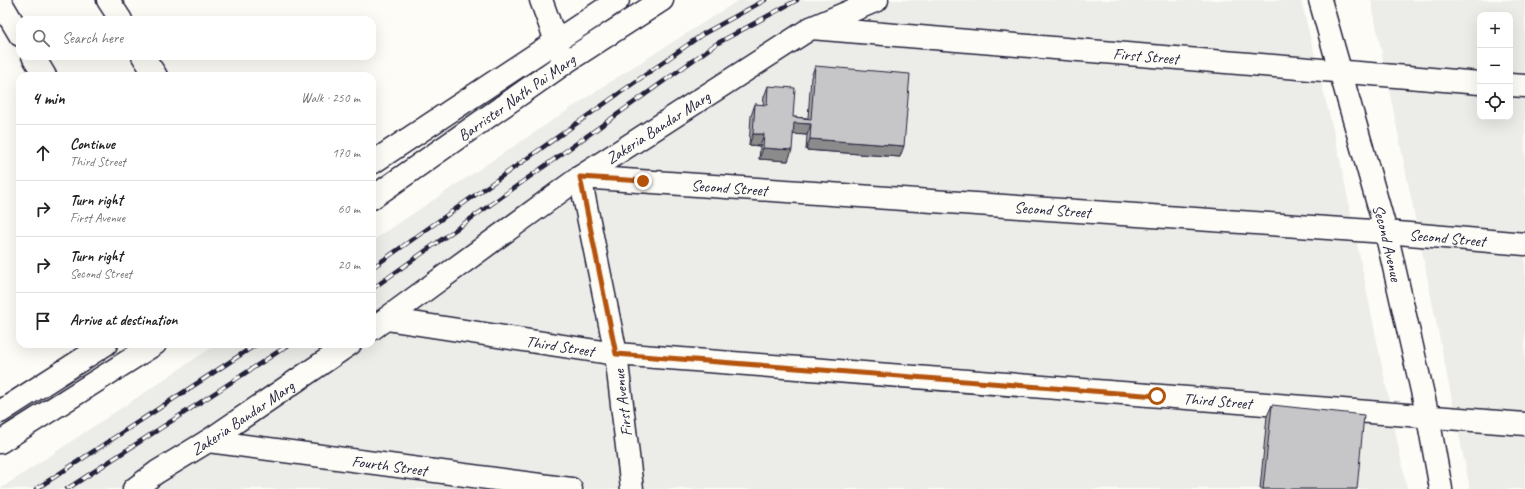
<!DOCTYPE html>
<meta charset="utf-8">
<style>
body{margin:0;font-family:Caveat,sans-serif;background:#f6f6f6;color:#222}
.controls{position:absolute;right:12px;top:12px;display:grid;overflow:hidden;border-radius:8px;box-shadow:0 4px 16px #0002}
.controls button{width:36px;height:36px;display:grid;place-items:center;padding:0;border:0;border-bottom:1px solid #e0e0e0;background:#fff;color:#222;font:20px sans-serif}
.stop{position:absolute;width:12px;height:12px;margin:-9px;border:3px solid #b45309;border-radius:50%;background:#fff}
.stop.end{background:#b45309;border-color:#fff;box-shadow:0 1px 4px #0008}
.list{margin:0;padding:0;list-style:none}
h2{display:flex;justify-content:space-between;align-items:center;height:52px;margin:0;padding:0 16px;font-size:17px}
h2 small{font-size:13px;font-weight:400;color:#767676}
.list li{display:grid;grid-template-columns:26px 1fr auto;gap:12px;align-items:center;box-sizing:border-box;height:56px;padding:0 16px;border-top:1px solid #e0e0e0}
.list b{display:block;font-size:15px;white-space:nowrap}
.list p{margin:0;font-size:13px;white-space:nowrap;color:#767676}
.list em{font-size:13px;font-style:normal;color:#767676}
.icon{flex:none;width:22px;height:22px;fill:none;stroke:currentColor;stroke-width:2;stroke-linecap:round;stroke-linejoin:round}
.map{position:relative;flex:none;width:1525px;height:489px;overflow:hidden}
.search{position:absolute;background:#fff;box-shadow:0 4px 16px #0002;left:16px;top:16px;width:360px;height:44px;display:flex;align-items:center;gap:10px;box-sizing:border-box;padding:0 14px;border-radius:12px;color:#767676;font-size:15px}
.panel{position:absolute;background:#fff;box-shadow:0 4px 16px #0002;left:16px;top:72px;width:360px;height:276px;border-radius:12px}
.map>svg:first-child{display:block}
.built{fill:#ecece9;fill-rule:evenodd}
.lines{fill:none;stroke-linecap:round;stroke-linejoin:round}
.minor-casing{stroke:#22223b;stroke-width:25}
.major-casing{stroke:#22223b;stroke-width:25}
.minor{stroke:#fdfcf7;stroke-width:22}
.major{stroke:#fdfcf7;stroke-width:22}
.rail-casing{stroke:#22223b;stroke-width:4.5}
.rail{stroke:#fdfcf7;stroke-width:3;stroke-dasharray:9;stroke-linecap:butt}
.wall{fill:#aaaaac;stroke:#22223b}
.shaded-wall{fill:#8b8b8c;stroke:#22223b}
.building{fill:#c6c6c8;stroke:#22223b}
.route{stroke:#b45309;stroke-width:5}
.labels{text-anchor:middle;stroke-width:3;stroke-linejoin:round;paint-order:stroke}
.street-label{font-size:16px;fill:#22223b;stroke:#fdfcf7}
</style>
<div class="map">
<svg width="1525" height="489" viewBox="0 0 1525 489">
<rect width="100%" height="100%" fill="#fdfcf7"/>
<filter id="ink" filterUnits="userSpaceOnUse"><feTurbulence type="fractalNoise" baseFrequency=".025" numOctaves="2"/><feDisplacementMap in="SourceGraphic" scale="8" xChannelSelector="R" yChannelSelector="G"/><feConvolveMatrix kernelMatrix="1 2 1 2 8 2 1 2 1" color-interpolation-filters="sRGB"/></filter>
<g filter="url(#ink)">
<g class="built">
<path d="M 739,0 L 1301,0 L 1338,150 L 1407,489 L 0,489 L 217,344 L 372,344 L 372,241 L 616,78 Z"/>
<path d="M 1371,0 L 1525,0 L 1525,489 L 1470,489 ZM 1480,15 L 1510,15 L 1510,117 L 1480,117 Z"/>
</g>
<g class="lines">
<g class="minor-casing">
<g id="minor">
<path d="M 108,0 L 121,20"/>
<path d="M 541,0 L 564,63"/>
<path id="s1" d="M 1320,0 L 1386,232 L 1428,417 L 1441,489"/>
<path d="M 0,1 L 20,35"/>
<path id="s2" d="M 811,28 L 1480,83"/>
<path d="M 33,56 L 45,76"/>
<path d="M 143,56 L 156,76"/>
<path d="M 1510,85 L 1525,86"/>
<path id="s3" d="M 386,319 L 616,354 L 1525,424"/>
<path id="s4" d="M 372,329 L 580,177 L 811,28 L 877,0"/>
<path id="s5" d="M 208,441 L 571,489"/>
<path id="s6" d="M 134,489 L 157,472 L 208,441 L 350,344"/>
<path id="s7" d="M 632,489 L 616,354 L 580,177 L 1386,232 L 1525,244"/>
</g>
</g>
<g class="major-casing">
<g id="major">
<path d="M 372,163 L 618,0"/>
<path id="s8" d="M 372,198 L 569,60 L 662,0"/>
<path d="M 0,412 L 106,344"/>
<path d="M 0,442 L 155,344"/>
</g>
</g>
<use href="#minor" class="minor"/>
<use href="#major" class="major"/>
<g class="rail-casing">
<g id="rail">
<path d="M 372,268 L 703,34 L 765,0"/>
<path d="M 372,289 L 716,44 L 797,0"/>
<path d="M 36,489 L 257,344"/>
<path d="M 67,489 L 290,344"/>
</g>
</g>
<use href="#rail" class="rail"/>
</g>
<g class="wall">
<path d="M 815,66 L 900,157 L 806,150 L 807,135 L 793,134 L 788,161 L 759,159 L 760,146 L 749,145 L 751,116 L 755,104 L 763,105 L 764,97 L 768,86 L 793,117 L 808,118 L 811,77 Z"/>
<path d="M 1272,405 L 1357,489 L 1260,489 L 1267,416 Z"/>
</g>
<g class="shaded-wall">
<path d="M 794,123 L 811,124 L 807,135 L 790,134 Z"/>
<path d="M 753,134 L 764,134 L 760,146 L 749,145 Z"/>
<path d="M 810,139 L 904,146 L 900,157 L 806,150 Z"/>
<path d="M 763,148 L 792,150 L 788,161 L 759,159 Z"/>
</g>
<g class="building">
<path d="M 815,66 L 910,74 L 904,146 L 810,139 L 811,124 L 794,123 L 792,150 L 763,148 L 764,134 L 753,134 L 755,104 L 767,105 L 768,86 L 795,88 L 793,117 L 811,119 Z"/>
<path d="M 1272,405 L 1364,415 L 1357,489 L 1263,489 Z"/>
</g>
</g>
<g class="lines" filter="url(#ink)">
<path class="route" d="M 643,181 L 580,177 L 616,354 L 1157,396"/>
</g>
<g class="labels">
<g class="street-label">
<text dy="6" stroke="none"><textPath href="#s2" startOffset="336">First Street</textPath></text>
<text dy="6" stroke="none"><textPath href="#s8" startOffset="176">Barrister Nath Pai Marg</textPath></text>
<text dy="6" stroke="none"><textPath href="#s4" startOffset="350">Zakeria Bandar Marg</textPath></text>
<text dy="6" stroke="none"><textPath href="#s7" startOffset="466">Second Street</textPath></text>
<text dy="6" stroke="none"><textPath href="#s7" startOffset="790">Second Street</textPath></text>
<text dy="6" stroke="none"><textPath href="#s7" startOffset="1186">Second Street</textPath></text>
<text dy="6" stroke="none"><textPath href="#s1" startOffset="252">Second Avenue</textPath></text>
<text dy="6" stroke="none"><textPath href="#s3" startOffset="176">Third Street</textPath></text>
<text dy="6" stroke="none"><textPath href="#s3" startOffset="836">Third Street</textPath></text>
<text transform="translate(622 403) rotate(-97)" y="6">First Avenue</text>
<text dy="6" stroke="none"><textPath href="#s6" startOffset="130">Zakeria Bandar Marg</textPath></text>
<text dy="6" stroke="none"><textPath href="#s5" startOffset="183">Fourth Street</textPath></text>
</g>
</g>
</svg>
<div class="controls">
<button>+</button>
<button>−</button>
<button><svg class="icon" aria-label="locate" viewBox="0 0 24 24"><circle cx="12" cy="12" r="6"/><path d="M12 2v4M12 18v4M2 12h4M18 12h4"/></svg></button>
</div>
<div class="stop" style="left:1157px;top:396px"></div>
<div class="stop end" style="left:643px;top:181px"></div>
<div class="search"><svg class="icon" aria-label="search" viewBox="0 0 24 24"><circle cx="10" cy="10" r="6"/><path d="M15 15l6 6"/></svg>Search here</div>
<section class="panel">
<h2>4 min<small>Walk · 250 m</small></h2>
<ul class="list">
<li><svg class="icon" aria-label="ahead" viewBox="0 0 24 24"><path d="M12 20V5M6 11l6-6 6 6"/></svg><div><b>Continue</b><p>Third Street</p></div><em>170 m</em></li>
<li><svg class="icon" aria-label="right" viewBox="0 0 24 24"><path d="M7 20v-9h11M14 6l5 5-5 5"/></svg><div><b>Turn right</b><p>First Avenue</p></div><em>60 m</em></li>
<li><svg class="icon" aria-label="right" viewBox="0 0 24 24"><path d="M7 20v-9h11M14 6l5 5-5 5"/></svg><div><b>Turn right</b><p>Second Street</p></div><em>20 m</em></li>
<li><svg class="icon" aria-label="arrive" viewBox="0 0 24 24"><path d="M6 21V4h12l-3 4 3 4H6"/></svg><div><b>Arrive at destination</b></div></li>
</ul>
</section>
</div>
